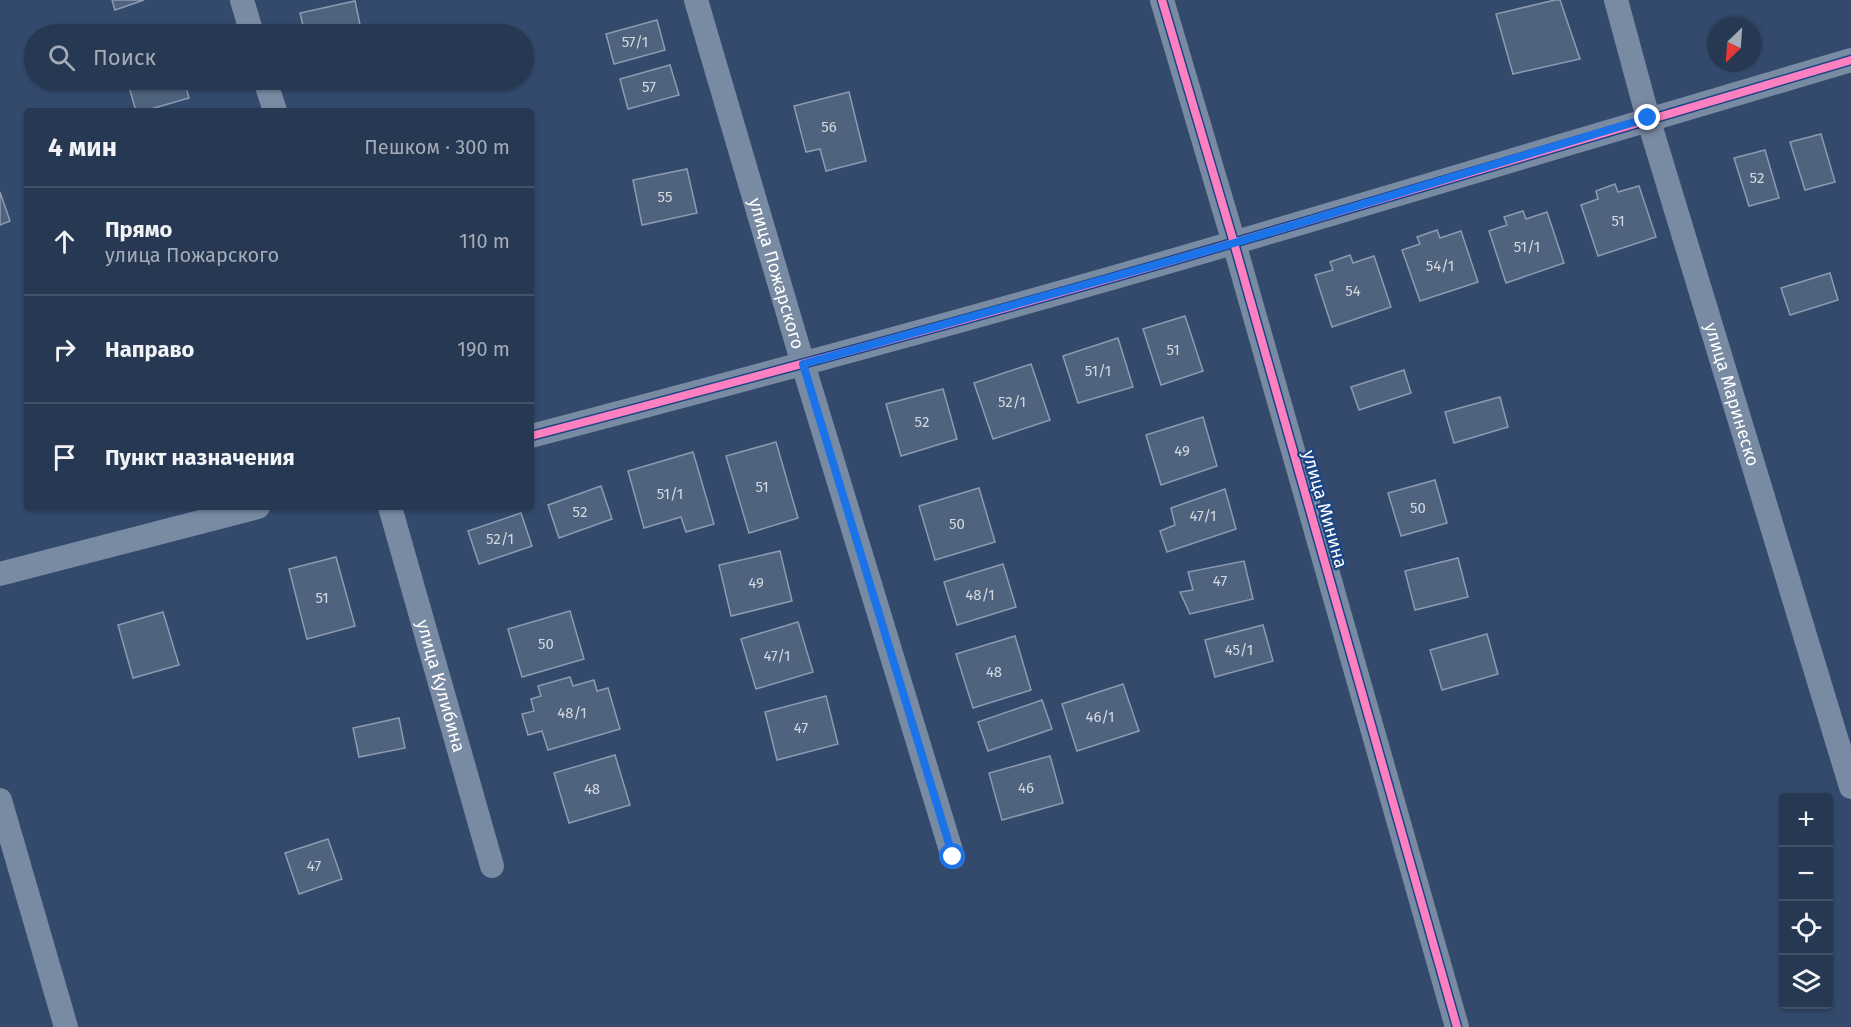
<!DOCTYPE html>
<html lang="ru">
<meta charset="utf-8">
<style>
body{margin:0;font-family:"Fira Sans",sans-serif;background:#32435c;color:#f1f3f6}
.controls{position:absolute;right:18px;bottom:18px;display:grid;overflow:hidden;border-radius:6px;box-shadow:0 2px 4px #0004}
.controls button{width:54px;height:54px;display:grid;place-items:center;padding:0;border:0;border-bottom:2px solid #425269;background:#263852;color:#f1f3f6;font:30px sans-serif}
.compass{position:absolute;left:1707px;top:18px;width:54px;height:54px;border-radius:50%;background:#263852;box-shadow:0 2px 4px #0004;rotate:205deg}
.stop{position:absolute;width:18px;height:18px;margin:-14px;border:4px solid #1a73e8;border-radius:50%;background:#fff}
.stop.end{background:#1a73e8;border-color:#fff;box-shadow:0 2px 6px #0008}
.list{margin:0;padding:0;list-style:none}
h2{display:flex;justify-content:space-between;align-items:center;height:78px;margin:0;padding:0 24px;font-size:26px}
h2 small{font-size:20px;font-weight:400;color:#a4acb8}
.list li{display:grid;grid-template-columns:39px 1fr auto;gap:18px;align-items:center;box-sizing:border-box;height:108px;padding:0 24px;border-top:2px solid #425269}
.list b{display:block;font-size:22px;white-space:nowrap}
.list p{margin:0;font-size:20px;white-space:nowrap;color:#a4acb8}
.list em{font-size:20px;font-style:normal;color:#a4acb8}
.icon{flex:none;width:33px;height:33px;fill:none;stroke:currentColor;stroke-width:2;stroke-linecap:round;stroke-linejoin:round}
.map{position:relative;flex:none;width:1851px;height:1027px;overflow:hidden}
.search{position:absolute;background:#263852;box-shadow:0 2px 4px #0004;left:24px;top:24px;width:510px;height:66px;display:flex;align-items:center;gap:15px;box-sizing:border-box;padding:0 21px;border-radius:33px;color:#a4acb8;font-size:22px}
.panel{position:absolute;background:#263852;box-shadow:0 2px 4px #0004;left:24px;top:108px;width:510px;height:402px;border-radius:6px}
.map>svg:first-child{display:block}
.building{fill:#4f627e;stroke:#8d9bb1;stroke-width:1.5}
.lines{fill:none;stroke-linecap:round;stroke-linejoin:round}
.minor{stroke:#798aa3;stroke-width:24}
.cycleway-casing{stroke:#1b4585;stroke-width:11}
.cycleway{stroke:#ff80c0;stroke-width:8}
.route{stroke:#1a73e8;stroke-width:8}
.labels{text-anchor:middle;stroke-width:4.5;stroke-linejoin:round;paint-order:stroke}
.number-label{font-size:15px;fill:#d3d8df}
.street-label{font-size:18px;fill:#fff;stroke:#1b4585}
</style>
<div class="map">
<svg width="1851" height="1027" viewBox="0 0 1851 1027">
<rect width="100%" height="100%" fill="#334a6d"/>
<g class="building">
<path d="M 112,0 L 144,0 L 115,10 Z"/>
<path d="M 1555,0 L 1560,0 L 1580,59 L 1513,74 L 1496,14 Z"/>
<path d="M 355,1 L 362,34 L 305,34 L 300,13 Z"/>
<path d="M 657,20 L 665,50 L 614,64 L 606,34 Z"/>
<path d="M 670,65 L 679,95 L 628,109 L 620,79 Z"/>
<path d="M 127,80 L 184,80 L 189,98 L 144,111 L 136,111 Z"/>
<path d="M 849,92 L 866,161 L 826,171 L 820,149 L 806,152 L 794,106 Z"/>
<path d="M 1821,134 L 1835,182 L 1805,190 L 1790,142 Z"/>
<path d="M 1765,150 L 1779,198 L 1749,206 L 1734,158 Z"/>
<path d="M 687,169 L 697,213 L 642,225 L 633,180 Z"/>
<path d="M 1615,184 L 1618,192 L 1639,186 L 1656,237 L 1598,256 L 1581,205 L 1598,199 L 1596,191 Z"/>
<path d="M 0,192 L 10,221 L 0,225 Z"/>
<path d="M 1523,211 L 1526,219 L 1547,212 L 1564,263 L 1506,283 L 1489,231 L 1507,225 L 1504,217 Z"/>
<path d="M 1437,230 L 1440,238 L 1461,231 L 1478,282 L 1420,301 L 1402,250 L 1420,244 L 1417,237 Z"/>
<path d="M 1350,255 L 1353,263 L 1374,256 L 1391,307 L 1332,327 L 1315,275 L 1333,270 L 1330,262 Z"/>
<path d="M 1830,273 L 1838,300 L 1790,315 L 1781,288 Z"/>
<path d="M 1185,316 L 1203,371 L 1161,385 L 1143,329 Z"/>
<path d="M 1118,338 L 1133,387 L 1078,403 L 1063,356 Z"/>
<path d="M 1031,364 L 1050,420 L 993,439 L 974,383 Z"/>
<path d="M 1404,370 L 1411,393 L 1359,410 L 1351,387 Z"/>
<path d="M 943,389 L 957,439 L 901,456 L 886,404 Z"/>
<path d="M 1500,397 L 1508,427 L 1454,443 L 1445,412 Z"/>
<path d="M 1203,417 L 1217,466 L 1161,485 L 1146,435 Z"/>
<path d="M 776,442 L 798,518 L 749,533 L 726,456 Z"/>
<path d="M 693,452 L 714,524 L 686,532 L 681,517 L 644,528 L 628,471 Z"/>
<path d="M 1435,480 L 1447,523 L 1401,536 L 1388,493 Z"/>
<path d="M 601,486 L 612,519 L 559,538 L 548,505 Z"/>
<path d="M 979,488 L 995,542 L 935,560 L 919,506 Z"/>
<path d="M 1225,489 L 1236,529 L 1167,552 L 1160,531 L 1175,525 L 1171,508 Z"/>
<path d="M 521,513 L 532,546 L 479,564 L 468,531 Z"/>
<path d="M 780,551 L 792,601 L 731,616 L 719,565 Z"/>
<path d="M 336,557 L 355,626 L 307,639 L 289,569 Z"/>
<path d="M 1458,558 L 1468,597 L 1415,610 L 1405,571 Z"/>
<path d="M 1244,561 L 1253,599 L 1190,614 L 1180,592 L 1193,590 L 1188,572 Z"/>
<path d="M 1003,564 L 1016,607 L 957,625 L 944,582 Z"/>
<path d="M 570,611 L 584,659 L 522,677 L 508,629 Z"/>
<path d="M 163,612 L 179,665 L 133,678 L 118,625 Z"/>
<path d="M 798,622 L 813,672 L 756,689 L 741,639 Z"/>
<path d="M 1263,625 L 1273,661 L 1215,677 L 1205,640 Z"/>
<path d="M 1487,634 L 1498,674 L 1442,690 L 1430,650 Z"/>
<path d="M 1015,636 L 1031,690 L 973,708 L 956,654 Z"/>
<path d="M 570,677 L 573,686 L 594,680 L 597,691 L 608,688 L 620,729 L 548,750 L 542,731 L 528,735 L 522,714 L 534,711 L 531,699 L 541,696 L 538,686 Z"/>
<path d="M 1123,684 L 1139,731 L 1077,751 L 1062,704 Z"/>
<path d="M 826,696 L 838,744 L 777,760 L 765,712 Z"/>
<path d="M 1042,700 L 1052,729 L 988,751 L 978,722 Z"/>
<path d="M 399,718 L 405,748 L 359,757 L 353,728 Z"/>
<path d="M 615,755 L 630,805 L 569,823 L 554,773 Z"/>
<path d="M 1050,756 L 1063,803 L 1002,820 L 989,773 Z"/>
<path d="M 328,839 L 342,879 L 299,894 L 285,853 Z"/>
</g>
<g class="lines">
<g class="minor">
<path d="M 242,0 L 252,34"/>
<path id="s1" d="M 696,0 L 803,364 L 953,857"/>
<path d="M 1162,0 L 1234,243 L 1457,1027"/>
<path id="s2" d="M 1616,0 L 1648,118 L 1851,787"/>
<path d="M 265,80 L 275,111"/>
<path d="M 531,436 C 767,374 1002,311 1236,242 C 1441,182 1645,119 1851,60"/>
<path id="s3" d="M 390,507 L 492,866"/>
<path d="M 0,574 L 258,507"/>
<path d="M 0,800 L 66,1027"/>
</g>
<g class="cycleway-casing">
<g id="cycleway">
<path d="M 1162,0 L 1234,243 L 1457,1027"/>
<path d="M 531,436 C 767,374 1002,311 1236,242 C 1441,182 1645,119 1851,60"/>
</g>
</g>
<use href="#cycleway" class="cycleway"/>
</g>
<g class="lines">
<path class="route" d="M 953,857 L 803,364 L 1234,243 L 1648,118"/>
</g>
<g class="labels">
<g class="number-label">
<text x="635" y="47">57/1</text>
<text x="649" y="92">57</text>
<text x="829" y="132">56</text>
<text x="1757" y="183">52</text>
<text x="665" y="202">55</text>
<text x="1618" y="226">51</text>
<text x="1527" y="252">51/1</text>
<text x="1440" y="271">54/1</text>
<text x="1353" y="296">54</text>
<text x="1173" y="355">51</text>
<text x="1098" y="376">51/1</text>
<text x="1012" y="407">52/1</text>
<text x="922" y="427">52</text>
<text x="1182" y="456">49</text>
<text x="762" y="492">51</text>
<text x="670" y="499">51/1</text>
<text x="1418" y="513">50</text>
<text x="580" y="517">52</text>
<text x="1203" y="521">47/1</text>
<text x="957" y="529">50</text>
<text x="500" y="544">52/1</text>
<text x="1220" y="586">47</text>
<text x="756" y="588">49</text>
<text x="980" y="600">48/1</text>
<text x="322" y="603">51</text>
<text x="546" y="649">50</text>
<text x="1239" y="655">45/1</text>
<text x="777" y="661">47/1</text>
<text x="994" y="677">48</text>
<text x="572" y="718">48/1</text>
<text x="1100" y="722">46/1</text>
<text x="801" y="733">47</text>
<text x="1026" y="793">46</text>
<text x="592" y="794">48</text>
<text x="314" y="871">47</text>
</g>
<g class="street-label">
<text dy="6" stroke="none"><textPath href="#s1" startOffset="285">улица Пожарского</textPath></text>
<text dy="6" stroke="none"><textPath href="#s2" startOffset="411">улица Маринеско</textPath></text>
<text transform="translate(1325 509) rotate(74)" y="6">улица Минина</text>
<text dy="6" stroke="none"><textPath href="#s3" startOffset="186">улица Кулибина</textPath></text>
</g>
</g>
</svg>
<div class="controls">
<button>+</button>
<button>−</button>
<button><svg class="icon" aria-label="locate" viewBox="0 0 24 24"><circle cx="12" cy="12" r="6"/><path d="M12 2v4M12 18v4M2 12h4M18 12h4"/></svg></button>
<button><svg class="icon" aria-label="layers" viewBox="0 0 24 24"><path d="M12 4l9 5-9 5-9-5zM3 14l9 5 9-5"/></svg></button>
</div>
<svg class="compass" viewBox="-18 -18 36 36"><path d="M0-13l5 13h-10z" fill="#e53935"/><path d="M0 13l5-13h-10z" fill="#a4acb8"/></svg>
<div class="stop" style="left:953px;top:857px"></div>
<div class="stop end" style="left:1648px;top:118px"></div>
<div class="search"><svg class="icon" aria-label="search" viewBox="0 0 24 24"><circle cx="10" cy="10" r="6"/><path d="M15 15l6 6"/></svg>Поиск</div>
<section class="panel">
<h2>4 мин<small>Пешком · 300 m</small></h2>
<ul class="list">
<li><svg class="icon" aria-label="ahead" viewBox="0 0 24 24"><path d="M12 20V5M6 11l6-6 6 6"/></svg><div><b>Прямо</b><p>улица Пожарского</p></div><em>110 m</em></li>
<li><svg class="icon" aria-label="right" viewBox="0 0 24 24"><path d="M7 20v-9h11M14 6l5 5-5 5"/></svg><div><b>Направо</b></div><em>190 m</em></li>
<li><svg class="icon" aria-label="arrive" viewBox="0 0 24 24"><path d="M6 21V4h12l-3 4 3 4H6"/></svg><div><b>Пункт назначения</b></div></li>
</ul>
</section>
</div>
